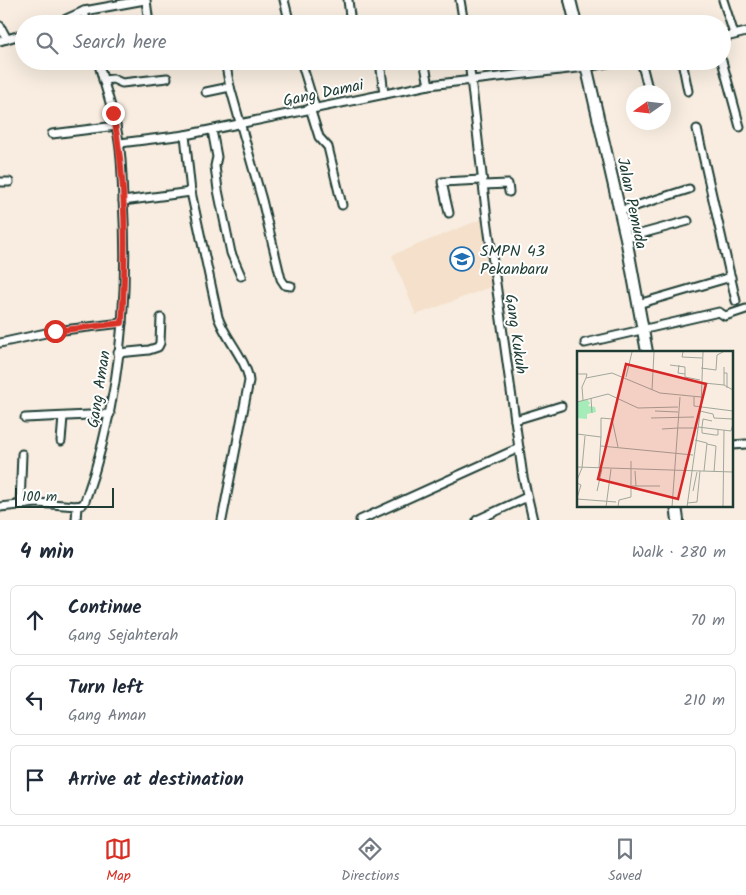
<!DOCTYPE html>
<meta charset="utf-8">
<style>
body{margin:0;font-family:Kalam,sans-serif;background:#f6f6f7;color:#1f2937}
.compass{position:absolute;left:626px;top:85px;width:45px;height:45px;border-radius:50%;background:#fff;box-shadow:0 5px 20px #0002;rotate:256deg}
.scale{position:absolute;left:15px;bottom:12px;width:99px;box-sizing:border-box;padding-left:5px;border:2px solid #1f3d34;border-top:0;font-size:14px;line-height:18px;white-space:nowrap;color:#1f3d34;-webkit-text-stroke:4px #fff;paint-order:stroke}
.stop{position:absolute;width:15px;height:15px;margin:-11px;border:4px solid #d93025;border-radius:50%;background:#fff}
.stop.end{background:#d93025;border-color:#fff;box-shadow:0 1px 5px #0008}
.list{margin:0;padding:0;list-style:none}
h2{display:flex;justify-content:space-between;align-items:center;height:65px;margin:0;padding:0 20px;font-size:21px}
h2 small{font-size:16px;font-weight:400;color:#747a83}
.list li{display:grid;grid-template-columns:32px 1fr auto;gap:15px;align-items:center;box-sizing:border-box;height:70px;margin:0 10px 10px;padding:0 10px;border:1px solid #e0e1e3;border-radius:8px}
.list b{display:block;font-size:19px;white-space:nowrap}
.list p{margin:0;font-size:16px;white-space:nowrap;color:#747a83}
.list em{font-size:16px;font-style:normal;color:#747a83}
.icon{flex:none;width:28px;height:28px;fill:none;stroke:currentColor;stroke-width:2;stroke-linecap:round;stroke-linejoin:round}
.map{position:relative;flex:none;width:746px;height:520px;overflow:hidden}
.search{position:absolute;background:#fff;box-shadow:0 5px 20px #0002;left:15px;right:15px;top:15px;height:55px;display:flex;align-items:center;gap:12px;box-sizing:border-box;padding:0 18px;border-radius:28px;color:#747a83;font-size:19px}
.sheet{height:305px;background:#fff}
nav{display:flex;justify-content:space-around;align-items:center;box-sizing:border-box;height:70px;border-top:1px solid #e0e1e3;background:#fff;font-size:14px;color:#747a83}
nav a{display:grid;justify-items:center;gap:2px}
nav .on{color:#d93025}
.map>svg:first-child{display:block}
.built{fill:#f4e0cb}
.lines{fill:none;stroke-linecap:round;stroke-linejoin:round}
.minor-casing{stroke:#1f3d34;stroke-width:11}
.secondary-casing{stroke:#1f3d34;stroke-width:14}
.minor{stroke:#fff;stroke-width:7}
.secondary{stroke:#fff;stroke-width:10}
.route{stroke:#d93025;stroke-width:6}
.labels{text-anchor:middle;stroke-width:4;stroke-linejoin:round;paint-order:stroke}
.street-label{font-size:16px;fill:#1f3d34;stroke:#fff}
.poi-label{font-size:16px;fill:#1f3d34;stroke:#fff;text-anchor:start}
.inset-road{fill:none;stroke:#a1a79b;stroke-width:1}
.view{fill:#d62828;fill-opacity:0.15;stroke:#d62828;stroke-width:2.5}
.inset-edge{fill:none;stroke:#1f3d34;stroke-width:2.5}
</style>
<div class="map">
<svg width="746" height="520" viewBox="0 0 746 520">
<rect width="100%" height="100%" fill="#f8ede0"/>
<filter id="ink" filterUnits="userSpaceOnUse"><feTurbulence type="fractalNoise" baseFrequency=".02" numOctaves="2"/><feDisplacementMap in="SourceGraphic" scale="10" xChannelSelector="R" yChannelSelector="G"/><feConvolveMatrix kernelMatrix="1 2 1 2 8 2 1 2 1" color-interpolation-filters="sRGB"/></filter>
<g filter="url(#ink)">
<path class="built" d="M 482,219 L 493,286 L 416,315 L 392,255 Z"/>
<g class="lines">
<g class="minor-casing">
<g id="minor">
<path d="M 146,0 L 149,24"/>
<path d="M 284,0 L 290,24"/>
<path d="M 348,0 L 351,24"/>
<path d="M 460,0 L 464,24"/>
<path d="M 723,0 L 734,34"/>
<path d="M 84,11 L 87,24"/>
<path d="M 55,24 L 84,11 L 145,0"/>
<path d="M 472,24 L 486,21"/>
<path d="M 0,26 L 7,39"/>
<path d="M 722,38 L 746,32"/>
<path d="M 0,41 L 24,34"/>
<path d="M 225,61 L 230,87 L 262,200 L 281,279 L 285,285 L 291,286"/>
<path d="M 301,61 L 315,107"/>
<path d="M 380,61 L 384,94"/>
<path d="M 424,61 L 429,85"/>
<path d="M 469,61 L 487,219 L 523,477 L 533,520"/>
<path d="M 641,61 L 649,92"/>
<path d="M 682,61 L 688,91"/>
<path d="M 722,61 L 740,127"/>
<path d="M 103,80 L 113,79 L 122,83 L 167,78"/>
<path d="M 206,92 L 230,87"/>
<path d="M 310,108 L 319,137 L 328,147 L 342,205"/>
<path d="M 697,129 L 736,301"/>
<path d="M 212,130 L 217,157 L 215,166 L 218,190 L 231,253 L 241,276"/>
<path d="M 52,134 L 116,126"/>
<path d="M 185,135 L 191,192 L 218,317 C 225,338 247,360 249,381 L 222,520"/>
<path d="M 120,143 L 185,135 L 429,85 L 586,67 L 618,61"/>
<path d="M 0,182 L 9,182"/>
<path d="M 483,185 L 508,184 L 509,192"/>
<path d="M 123,201 L 191,192"/>
<path d="M 620,211 L 689,189"/>
<path d="M 449,213 L 442,182 L 482,180"/>
<path d="M 626,238 L 688,221"/>
<path d="M 638,304 L 731,277"/>
<path d="M 0,343 L 55,331 L 122,323"/>
<path d="M 585,343 L 719,312 L 725,316 L 746,309"/>
<path d="M 118,353 L 149,350 L 158,347 L 160,343 L 161,318"/>
<path d="M 25,418 L 110,414"/>
<path d="M 515,420 L 561,406"/>
<path d="M 61,441 L 63,417"/>
<path d="M 732,445 L 746,444"/>
<path d="M 20,505 L 22,454"/>
<path d="M 77,506 L 82,505 L 85,501 C 119,405 129,300 123,199 C 122,180 122,160 119,142 C 115,114 105,88 98,61"/>
<path d="M 0,507 L 37,503 L 77,506"/>
<path d="M 76,520 L 77,506"/>
<path d="M 360,520 L 519,448"/>
<path d="M 477,520 L 527,497"/>
</g>
</g>
<g class="secondary-casing">
<g id="secondary">
<path d="M 570,0 L 576,24"/>
<path d="M 585,61 L 626,238 L 647,352"/>
<path d="M 676,506 L 678,520"/>
</g>
</g>
<use href="#minor" class="minor"/>
<use href="#secondary" class="secondary"/>
</g>
</g>
<g class="lines" filter="url(#ink)">
<path class="route" d="M 55,331 L 122,323 C 126,253 127,182 113,113"/>
</g>
<defs>
<g id="school-ring" transform="scale(1.25)"><circle r="9.5" fill="#fff" stroke="#1f6fb2" stroke-width="1.5"/><path d="M0-5L7-2L0 1L-7-2ZM-4 1L0 2.5L4 1V4Q0 6-4 4Z" fill="#1f6fb2"/></g>
</defs>
<g fill-rule="evenodd">
<use href="#school-ring" x="462" y="259"/>
</g>
<g class="labels">
<g class="street-label">
<text transform="translate(323 92) rotate(-12)" y="6">Gang Damai</text>
<text transform="translate(633 203) rotate(78)" y="6">Jalan Pemuda</text>
<text transform="translate(517 334) rotate(82)" y="6">Gang Kukuh</text>
<text transform="translate(98 389) rotate(-81)" y="6">Gang Aman</text>
</g>
<g class="poi-label">
<text x="480" y="256">SMPN 43<tspan x="480" dy="18">Pekanbaru</tspan></text>
</g>
</g>
<g transform="translate(577 351)">
<rect width="156" height="156" fill="#f8ede0"/>
<path d="M 10,48 L 13,52 L 11,55 L 18,56 L 19,61 L 10,63 L 10,68 L 0,67 L 0,51 Z" fill="#a6ecb8"/>
<path class="inset-road" d="M 106,1 L 105,6 L 125,7M 93,14 L 108,16 L 108,26 L 123,29M 102,14 L 101,22 L 108,23M 124,17 L 139,19 L 140,4 L 146,1M 0,19 L 0,23 L 10,23 L 9,27M 147,22 L 150,22 L 150,37M 49,26 L 55,1M 9,27 L 35,22 L 83,42 L 124,46M 127,32 L 147,34 L 156,39M 147,34 L 147,16M 75,39 L 77,1M 117,46 L 117,55 L 156,60M 14,47 L 15,62M 6,49 L 5,36 L 9,27M 0,51 L 31,43 L 61,57 L 101,56M 78,60 L 101,61M 123,60 L 136,63 L 137,67 L 156,68M 74,67 L 117,66M 121,76 L 154,80 L 156,73M 125,76 L 125,82 L 138,84 L 141,84 L 141,78M 125,76 L 126,68 L 135,70M 101,77 L 121,77M 85,78 L 101,77M 0,83 L 24,86 L 22,117M 24,86 L 24,67 L 35,68 L 41,96M 118,89 L 130,92 L 127,120M 130,93 L 139,95 L 137,121M 24,95 L 116,104M 0,116 L 156,121M 58,120 L 59,135M 0,129 L 5,117 L 8,85M 0,132 L 4,134 L 0,147M 55,135 L 83,135M 20,140 L 25,118M 116,140 L 120,121M 0,148 L 39,151M 110,152 L 120,151 L 123,120M 29,156 L 34,118M 41,156 L 42,149 L 54,146 L 54,110M 95,156 L 103,46M 110,156 L 124,56 L 126,1M 146,156 L 147,79"/>
<path class="view" d="M 49,13 L 129,33 L 101,148 L 21,128 Z"/>
<rect width="156" height="156" class="inset-edge"/>
</g>
</svg>
<svg class="compass" viewBox="-18 -18 36 36"><path d="M0-13l5 13h-10z" fill="#e53935"/><path d="M0 13l5-13h-10z" fill="#747a83"/></svg>
<div class="scale">100 m</div>
<div class="stop" style="left:55px;top:331px"></div>
<div class="stop end" style="left:113px;top:113px"></div>
<div class="search"><svg class="icon" aria-label="search" viewBox="0 0 24 24"><circle cx="10" cy="10" r="6"/><path d="M15 15l6 6"/></svg>Search here</div>
</div>
<section class="sheet">
<h2>4 min<small>Walk · 280 m</small></h2>
<ul class="list">
<li><svg class="icon" aria-label="ahead" viewBox="0 0 24 24"><path d="M12 20V5M6 11l6-6 6 6"/></svg><div><b>Continue</b><p>Gang Sejahterah</p></div><em>70 m</em></li>
<li><svg class="icon" aria-label="left" viewBox="0 0 24 24"><path d="M17 20v-9H6M10 6l-5 5 5 5"/></svg><div><b>Turn left</b><p>Gang Aman</p></div><em>210 m</em></li>
<li><svg class="icon" aria-label="arrive" viewBox="0 0 24 24"><path d="M6 21V4h12l-3 4 3 4H6"/></svg><div><b>Arrive at destination</b></div></li>
</ul>
</section>
<nav>
<a class="on"><svg class="icon" aria-label="map" viewBox="0 0 24 24"><path d="M3 6l6-2 6 2 6-2v14l-6 2-6-2-6 2zM9 4v14M15 6v14"/></svg>Map</a>
<a><svg class="icon" aria-label="directions" viewBox="0 0 24 24"><path d="M12 3l9 9-9 9-9-9zM9 14v-3h6M13 9l2 2-2 2"/></svg>Directions</a>
<a><svg class="icon" aria-label="saved" viewBox="0 0 24 24"><path d="M7 4h10v16l-5-4-5 4z"/></svg>Saved</a>
</nav>
